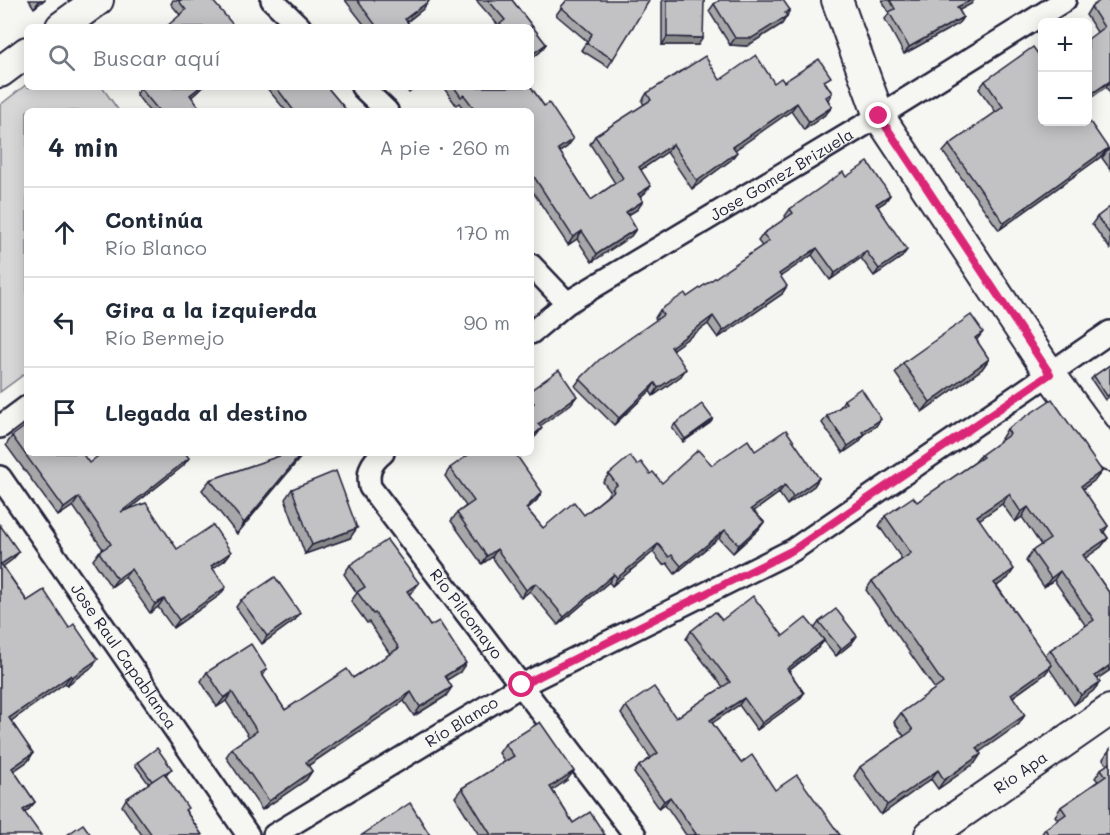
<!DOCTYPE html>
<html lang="es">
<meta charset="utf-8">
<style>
body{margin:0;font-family:Mali,sans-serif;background:#f2f2f3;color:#1f2937}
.controls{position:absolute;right:18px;top:18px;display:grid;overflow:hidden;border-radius:9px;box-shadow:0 3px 15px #0003}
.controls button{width:54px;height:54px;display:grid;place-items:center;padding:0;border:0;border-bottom:2px solid #e0e1e3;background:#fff;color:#1f2937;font:30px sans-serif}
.stop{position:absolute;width:18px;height:18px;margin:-14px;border:4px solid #db2777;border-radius:50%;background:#fff}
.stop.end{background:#db2777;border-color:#fff;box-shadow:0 2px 6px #0008}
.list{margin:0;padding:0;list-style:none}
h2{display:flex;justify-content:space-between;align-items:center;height:78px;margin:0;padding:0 24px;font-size:26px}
h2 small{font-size:20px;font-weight:400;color:#747a83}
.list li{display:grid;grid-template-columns:39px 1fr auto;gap:18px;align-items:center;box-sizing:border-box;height:90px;padding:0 24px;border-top:2px solid #e0e1e3}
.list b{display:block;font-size:22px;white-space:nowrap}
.list p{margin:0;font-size:20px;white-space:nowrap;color:#747a83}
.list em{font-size:20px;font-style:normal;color:#747a83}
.icon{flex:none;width:33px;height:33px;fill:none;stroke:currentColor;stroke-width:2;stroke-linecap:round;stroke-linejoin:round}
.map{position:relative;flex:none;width:1110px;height:835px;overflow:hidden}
.search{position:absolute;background:#fff;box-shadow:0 3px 15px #0003;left:24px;top:24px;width:510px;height:66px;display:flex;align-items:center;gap:15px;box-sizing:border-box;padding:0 21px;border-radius:9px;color:#747a83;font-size:22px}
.panel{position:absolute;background:#fff;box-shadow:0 3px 15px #0003;left:24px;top:108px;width:510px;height:348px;border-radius:9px}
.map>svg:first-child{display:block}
.green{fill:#d7d7d7;stroke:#7c7c89;stroke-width:1.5}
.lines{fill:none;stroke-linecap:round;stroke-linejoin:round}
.street-casing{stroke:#22223b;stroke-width:26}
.secondary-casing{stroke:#22223b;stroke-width:34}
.street{stroke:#f6f6f2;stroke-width:21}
.secondary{stroke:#f6f6f2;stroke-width:30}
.wall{fill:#a7a7a9;stroke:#22223b;stroke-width:1.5;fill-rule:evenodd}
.shaded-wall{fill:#888889;stroke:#22223b;stroke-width:1.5}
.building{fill:#c2c2c4;stroke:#22223b;stroke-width:1.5}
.route{stroke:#db2777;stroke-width:8}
.labels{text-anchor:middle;stroke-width:4.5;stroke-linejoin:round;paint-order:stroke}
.street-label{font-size:16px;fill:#22223b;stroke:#f6f6f2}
</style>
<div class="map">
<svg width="1110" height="835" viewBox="0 0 1110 835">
<rect width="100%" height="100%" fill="#f6f6f2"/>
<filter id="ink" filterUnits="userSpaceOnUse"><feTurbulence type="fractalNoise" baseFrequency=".0167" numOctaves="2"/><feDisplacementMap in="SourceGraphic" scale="12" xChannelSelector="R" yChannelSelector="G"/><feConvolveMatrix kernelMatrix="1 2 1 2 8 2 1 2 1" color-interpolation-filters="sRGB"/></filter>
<g filter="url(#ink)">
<path class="green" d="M 27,84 L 27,87 L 102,87 L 119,111 L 27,111 L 27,372 L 0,392 L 0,105 Z"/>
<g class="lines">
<g class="street-casing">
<g id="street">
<path d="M 272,0 L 300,27"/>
<path d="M 362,87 L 387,111"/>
<path d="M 531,265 L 567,303"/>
<path id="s1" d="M 531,333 L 567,303 L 879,116 L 1065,0"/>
<path d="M 0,427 L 27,407"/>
<path id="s2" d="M 383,453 C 371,463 367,471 370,487 L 635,835"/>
<path id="s3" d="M 0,477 L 248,835"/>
<path id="s4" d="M 274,835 L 522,685 L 793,550 L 1110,332"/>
</g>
</g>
<g class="secondary-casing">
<g id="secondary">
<path d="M 837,0 L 879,116 L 1050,374 L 1110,456"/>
<path d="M 61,27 L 98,0"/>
<path d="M 0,72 L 27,52"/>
<path id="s5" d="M 930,835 L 1110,710"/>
</g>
</g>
<use href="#street" class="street"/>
<use href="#secondary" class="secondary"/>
</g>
<g class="wall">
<path d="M 29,0 L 44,0 L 34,8 Z"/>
<path d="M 173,0 L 212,0 L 180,15 L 171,4 Z"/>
<path d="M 345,0 L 428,0 L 423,9 L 407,22 L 411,27 L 366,27 Z"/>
<path d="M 476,0 L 512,0 L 546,44 L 540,52 L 531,59 L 531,27 L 498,25 Z"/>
<path d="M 567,0 L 613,59 L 608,67 L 581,50 L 587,41 L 556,15 Z"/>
<path d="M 662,0 L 704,0 L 698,45 L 662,45 Z"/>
<path d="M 882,0 L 974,0 L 971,4 L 959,10 L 963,17 L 958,24 L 904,54 L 885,19 L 889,13 Z"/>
<path d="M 1110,3 L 1110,93 L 1106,87 L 1097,32 L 1086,15 L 1091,7 Z"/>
<path d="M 714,4 L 790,10 L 782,24 L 747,46 L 730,45 L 709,11 Z"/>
<path d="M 720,80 L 774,83 L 784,82 L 826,83 L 832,93 L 828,100 L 832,107 L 826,114 L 804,130 L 791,111 L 735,149 L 731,160 L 692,189 L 667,152 L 641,170 L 645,193 L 640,197 L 638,209 L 628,215 L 636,229 L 631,236 L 592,262 L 577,239 L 568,245 L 531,189 L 531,111 L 465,111 L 459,103 L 456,105 L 443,87 L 531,87 L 544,106 L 573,139 L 567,147 L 560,152 L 591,200 L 615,183 L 590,144 L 595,136 L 644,105 L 642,101 L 647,93 Z"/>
<path d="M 985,81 L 1042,122 L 1108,148 L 1102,156 L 999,230 L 943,152 L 949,145 L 996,112 L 979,89 Z"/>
<path d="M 137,87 L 203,87 L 191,97 L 202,111 L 149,111 L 136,94 L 139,89 Z"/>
<path d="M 266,87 L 327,87 L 347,111 L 286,111 Z"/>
<path d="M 405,87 L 416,87 L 409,93 Z"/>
<path d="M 1110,149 L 1110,169 L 1102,158 L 1108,150 Z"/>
<path d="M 846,177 L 890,195 L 885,202 L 878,206 L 902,257 L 874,276 L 861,258 L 830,280 L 812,255 L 781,276 L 782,294 L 718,338 L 708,324 L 673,349 L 681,376 L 653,396 L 650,391 L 614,425 L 575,386 L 580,379 L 657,320 L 655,318 L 660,310 L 687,297 L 762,246 L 758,241 L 763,234 L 786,218 L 785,216 L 790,209 Z"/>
<path d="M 1110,208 L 1110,249 L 1092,224 L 1097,217 Z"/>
<path d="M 977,341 L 989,359 L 982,369 L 922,412 L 895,373 L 903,363 Z"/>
<path d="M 1110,365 L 1110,396 L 1105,400 L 1091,379 L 1094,376 Z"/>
<path d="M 844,400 L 876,426 L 864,434 L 859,442 L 843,453 L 822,423 L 827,416 L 840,407 Z"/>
<path d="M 713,419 L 710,423 L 683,442 L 672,428 L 675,424 Z"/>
<path d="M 1007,429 L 1102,471 L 1095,480 L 1083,489 L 1108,526 L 1104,532 L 1108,538 L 1101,547 L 1085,558 L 1110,594 L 1110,670 L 1097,679 L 1100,682 L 1093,691 L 1074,705 L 1049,668 L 1045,674 L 1013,697 L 1019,724 L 980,751 L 975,763 L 938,789 L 931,779 L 881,815 L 854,776 L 860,767 L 904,736 L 894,722 L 901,713 L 935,689 L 866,590 L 872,581 L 902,559 L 879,526 L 885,516 L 917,502 L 975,462 L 981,455 L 1002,440 L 1001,439 ZM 1002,504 L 1015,522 L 1022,517 L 1041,545 L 1032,551 L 1026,561 L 1044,587 L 1054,580 L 1086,626 L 1050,650 L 1045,656 L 997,586 L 1008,578 L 979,520 Z"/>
<path d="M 12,436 L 89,463 L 183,466 L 129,509 L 177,549 L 231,552 L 225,560 L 213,568 L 220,595 L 173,628 L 158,607 L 150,613 L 125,577 L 111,587 L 93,560 L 99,552 L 103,549 L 73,506 L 58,516 L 6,445 Z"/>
<path d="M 755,451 L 819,478 L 814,486 L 787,505 L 779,493 L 754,511 L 764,522 L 758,530 L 733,553 L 719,538 L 675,574 L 667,563 L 663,565 L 653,552 L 612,586 L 609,582 L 558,625 L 530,591 L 521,598 L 492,557 L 482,564 L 451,521 L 457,513 L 466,506 L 445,476 L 450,468 L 515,453 L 537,500 L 527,509 L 543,528 L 584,515 L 607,496 L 610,491 L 603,482 L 609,474 L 637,465 L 662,483 L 712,465 Z"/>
<path d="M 288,453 L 303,453 L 237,534 L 202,490 L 210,480 Z"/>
<path d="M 292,489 L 350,538 L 305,554 L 285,499 Z"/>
<path d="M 0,525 L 13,559 L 3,566 L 27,601 L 92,667 L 67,685 L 65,683 L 11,721 L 33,753 L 28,761 L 14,771 L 35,802 L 29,809 L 0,835 Z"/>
<path d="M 350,565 L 412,592 L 409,594 L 460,672 L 447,679 L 446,696 L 414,716 L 404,701 L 308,766 L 312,771 L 306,780 L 262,810 L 226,757 L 232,748 L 249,737 L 226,701 L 217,707 L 201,681 L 207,672 L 267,669 L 263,676 L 285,710 L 353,678 L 390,654 L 369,622 L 367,623 L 351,601 L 357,593 L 344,574 Z"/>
<path d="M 241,600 L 300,613 L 295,620 L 262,644 L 236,607 Z"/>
<path d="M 722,620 L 783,636 L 814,629 L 819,622 L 852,643 L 836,656 L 824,641 L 818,648 L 789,671 L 804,693 L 799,700 L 757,730 L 739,705 L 712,723 L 741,763 L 775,790 L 840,835 L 686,835 L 665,804 L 659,808 L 634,773 L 639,766 L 651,758 L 621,714 L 626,706 L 676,718 L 723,687 L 686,639 L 691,631 Z"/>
<path d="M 505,744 L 567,780 L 552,790 L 573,823 L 605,835 L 479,835 L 455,797 L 462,788 L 505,762 L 499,753 Z"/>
<path d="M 1110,749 L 1110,835 L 1041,835 L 1045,829 L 1058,820 L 1055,816 L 1061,807 L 1098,781 L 1095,778 L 1101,769 L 1107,765 L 1103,759 Z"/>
<path d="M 138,762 L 169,772 L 166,775 L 186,811 L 202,835 L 142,835 L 122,806 L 126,799 L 149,784 L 135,765 Z"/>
</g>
<g class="shaded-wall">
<path d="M 41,0 L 44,0 L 34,8 L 39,1 Z"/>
<path d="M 971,0 L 974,0 L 971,4 L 952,14 L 957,7 Z"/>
<path d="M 429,1 L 423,9 L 400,27 L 405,19 Z"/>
<path d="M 787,16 L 782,24 L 747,46 L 730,45 L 735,38 Z"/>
<path d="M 963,17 L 958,24 L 904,54 L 909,47 Z"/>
<path d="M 667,37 L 703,38 L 698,45 L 662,45 Z"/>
<path d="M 546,44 L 540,52 L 531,59 L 531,55 Z"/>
<path d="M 1110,81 L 1106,87 L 1088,100 L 1088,96 Z"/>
<path d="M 200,87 L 203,87 L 186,102 L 190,95 Z"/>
<path d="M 797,103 L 791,111 L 728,155 L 733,147 Z"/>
<path d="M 832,107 L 826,114 L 804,130 L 809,122 Z"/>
<path d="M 573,139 L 567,147 L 552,157 L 558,149 Z"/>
<path d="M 673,144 L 667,152 L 633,175 L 639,167 Z"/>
<path d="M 1108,148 L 1102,156 L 999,230 L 1004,223 Z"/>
<path d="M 737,152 L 731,160 L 692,189 L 697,181 Z"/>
<path d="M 651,186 L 645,193 L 633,202 L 638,194 Z"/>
<path d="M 890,195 L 885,202 L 871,211 L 876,204 Z"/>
<path d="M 643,201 L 638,209 L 620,220 L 626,212 Z"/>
<path d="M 636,229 L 631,236 L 592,262 L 597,254 Z"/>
<path d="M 582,231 L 577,239 L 568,245 L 573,237 Z"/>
<path d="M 817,248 L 812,255 L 774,281 L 779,274 Z"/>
<path d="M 907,250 L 902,257 L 874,276 L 879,269 Z"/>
<path d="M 866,251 L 861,258 L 830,280 L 835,273 Z"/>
<path d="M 787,286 L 782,294 L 718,338 L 723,331 Z"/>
<path d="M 713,316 L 708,324 L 666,354 L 671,347 Z"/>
<path d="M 983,332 L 975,342 L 975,338 Z"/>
<path d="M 989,359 L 982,369 L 922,412 L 930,402 Z"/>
<path d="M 686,369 L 681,376 L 653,396 L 658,388 Z"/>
<path d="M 655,383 L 650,391 L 614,425 L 619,418 Z"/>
<path d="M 577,396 L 571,404 L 532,432 L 538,424 Z"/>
<path d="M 713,419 L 710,423 L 683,442 L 685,439 Z"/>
<path d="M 881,419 L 876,426 L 857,439 L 862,432 Z"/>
<path d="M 542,428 L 536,436 L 531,440 L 531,437 Z"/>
<path d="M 864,435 L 859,442 L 843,453 L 848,446 Z"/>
<path d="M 302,453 L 303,453 L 301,457 L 237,534 L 244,523 Z"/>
<path d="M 189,458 L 183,466 L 115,520 L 121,512 Z"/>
<path d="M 1102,471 L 1095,480 L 1074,495 L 1081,486 Z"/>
<path d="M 819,478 L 814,486 L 787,505 L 793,497 Z"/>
<path d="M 785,485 L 779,493 L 746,517 L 751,509 Z"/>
<path d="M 542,492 L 537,500 L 520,516 L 526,508 Z"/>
<path d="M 1009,494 L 1002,504 L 970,526 L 977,516 Z"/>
<path d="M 79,497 L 73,506 L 58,516 L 64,508 Z"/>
<path d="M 1028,507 L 1022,517 L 1015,522 L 1021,512 Z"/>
<path d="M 764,522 L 758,530 L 733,553 L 739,545 Z"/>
<path d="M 357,528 L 350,538 L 305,554 L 312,545 Z"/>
<path d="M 725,530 L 719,538 L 675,574 L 681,566 Z"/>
<path d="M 1108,538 L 1101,547 L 1077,564 L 1083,555 Z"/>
<path d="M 658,544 L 653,552 L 612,586 L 617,578 Z"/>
<path d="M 497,549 L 492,557 L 482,564 L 487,556 Z"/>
<path d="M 19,552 L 13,559 L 0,569 L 1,564 Z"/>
<path d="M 231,552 L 225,560 L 205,574 L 211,566 Z"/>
<path d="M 131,569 L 125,577 L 111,587 L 117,579 Z"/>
<path d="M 1014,569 L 1008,578 L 988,592 L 994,583 Z"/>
<path d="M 1060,571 L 1054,580 L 1044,587 L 1051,578 Z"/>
<path d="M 614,574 L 609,582 L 558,625 L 564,617 Z"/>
<path d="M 419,583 L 412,592 L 400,600 L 407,591 Z"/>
<path d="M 536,583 L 530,591 L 521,598 L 526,590 Z"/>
<path d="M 226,587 L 220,595 L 173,628 L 179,620 Z"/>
<path d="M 164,599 L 158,607 L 150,613 L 155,604 Z"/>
<path d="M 300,613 L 295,620 L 262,644 L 267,636 Z"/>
<path d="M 857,636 L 852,643 L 836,656 L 841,649 Z"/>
<path d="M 824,640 L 818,648 L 782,676 L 787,669 Z"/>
<path d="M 98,659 L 92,667 L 67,685 L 72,677 Z"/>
<path d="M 466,663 L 460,672 L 439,685 L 445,676 Z"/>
<path d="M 1052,665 L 1045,674 L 1004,703 L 1011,694 Z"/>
<path d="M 1110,665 L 1110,670 L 1088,685 L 1095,676 Z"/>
<path d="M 71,675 L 65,683 L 4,726 L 9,718 Z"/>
<path d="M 1100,682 L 1093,691 L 1074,705 L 1081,695 Z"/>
<path d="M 452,687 L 446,696 L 414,716 L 420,707 Z"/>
<path d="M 232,692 L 226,701 L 217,707 L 224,698 Z"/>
<path d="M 411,692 L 404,701 L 300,771 L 306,762 Z"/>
<path d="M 804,693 L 799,700 L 757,730 L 762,723 Z"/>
<path d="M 744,698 L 739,705 L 705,728 L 710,720 Z"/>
<path d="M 1025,715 L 1019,724 L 971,758 L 977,748 Z"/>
<path d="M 33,753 L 28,761 L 6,776 L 12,768 Z"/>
<path d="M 981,754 L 975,763 L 938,789 L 944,780 Z"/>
<path d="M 938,770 L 931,779 L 881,815 L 887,805 Z"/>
<path d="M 312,771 L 306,780 L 262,810 L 269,801 Z"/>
<path d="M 574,771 L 567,780 L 544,796 L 550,787 Z"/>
<path d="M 670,797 L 665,804 L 659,808 L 664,801 Z"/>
<path d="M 35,802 L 29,809 L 18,817 L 23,810 Z"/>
</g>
<g class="building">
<path d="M 178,0 L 212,0 L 235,27 L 166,27 L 186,10 Z"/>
<path d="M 357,0 L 428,0 L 429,1 L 405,19 L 411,27 L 377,27 Z"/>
<path d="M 488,0 L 512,0 L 546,44 L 531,55 L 531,27 L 496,27 L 505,20 Z"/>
<path d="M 567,0 L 648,0 L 649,1 L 613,59 L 586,43 L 592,34 L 561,7 Z"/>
<path d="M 667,0 L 704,0 L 703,38 L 667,37 Z"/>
<path d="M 720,0 L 783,0 L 790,10 L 785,13 L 787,16 L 752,38 L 735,38 L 714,4 Z"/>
<path d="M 890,0 L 971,0 L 957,7 L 963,17 L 909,47 L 889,12 L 895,9 Z"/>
<path d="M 1101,0 L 1108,0 L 1110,3 L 1110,81 L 1088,96 L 1088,39 L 1104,27 L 1091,7 Z"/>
<path d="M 1033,47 L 1038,54 L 1042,51 L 1042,122 L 1088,122 L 1088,119 L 1108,148 L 1004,223 L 949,145 L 1003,107 L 985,81 Z"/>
<path d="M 756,55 L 774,83 L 781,78 L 784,82 L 819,59 L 831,77 L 824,81 L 832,93 L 826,97 L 832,107 L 809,122 L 797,103 L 733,147 L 737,152 L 697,181 L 673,144 L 639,167 L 651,186 L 638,194 L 643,201 L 626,212 L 636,229 L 597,254 L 582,231 L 573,237 L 531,172 L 531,111 L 476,111 L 464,95 L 461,97 L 454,87 L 531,87 L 544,106 L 549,103 L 573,139 L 558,149 L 591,200 L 623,178 L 595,136 L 651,100 L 647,93 L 705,56 L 720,80 Z"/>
<path d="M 141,87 L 200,87 L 190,95 L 202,111 L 159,111 L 140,88 Z"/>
<path d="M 276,87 L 327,87 L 347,111 L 294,111 Z"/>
<path d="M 868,162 L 890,195 L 876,204 L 907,250 L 879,269 L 866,251 L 835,273 L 817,248 L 779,274 L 787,286 L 723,331 L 713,316 L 671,347 L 686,369 L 658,388 L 655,383 L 619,418 L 580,379 L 599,360 L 663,315 L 660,310 L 685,293 L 687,297 L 769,241 L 763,234 L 793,213 L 790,209 L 843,172 L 846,177 Z"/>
<path d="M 1110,207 L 1110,234 L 1097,217 Z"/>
<path d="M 971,315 L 983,332 L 975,338 L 989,359 L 930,402 L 903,363 Z"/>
<path d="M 1110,365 L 1110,394 L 1107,396 L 1094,376 Z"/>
<path d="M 559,370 L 577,396 L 538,424 L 542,428 L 531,437 L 531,405 L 534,403 L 531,399 L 531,390 Z"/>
<path d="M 861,388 L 881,419 L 862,432 L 864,435 L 848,446 L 827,416 L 846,403 L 844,400 Z"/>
<path d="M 1052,399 L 1102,471 L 1081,486 L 1108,526 L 1102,530 L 1108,538 L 1083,555 L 1110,594 L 1110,665 L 1095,676 L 1100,682 L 1081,695 L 1050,650 L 1094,620 L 1060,571 L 1051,578 L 1032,551 L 1050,539 L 1028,507 L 1021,512 L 1009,494 L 977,516 L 1014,569 L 994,583 L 1052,665 L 1011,694 L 1025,715 L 977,748 L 981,754 L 944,780 L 938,770 L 887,805 L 860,767 L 913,730 L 901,713 L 943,683 L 872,581 L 911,553 L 885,516 L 913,497 L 917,502 L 983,457 L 981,455 L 1010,434 L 1007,429 Z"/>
<path d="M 702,404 L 713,419 L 685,439 L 675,424 Z"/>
<path d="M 27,425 L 27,453 L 82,453 L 89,463 L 102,453 L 185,453 L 189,458 L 121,512 L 146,503 L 177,549 L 213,525 L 231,552 L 211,566 L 226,587 L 179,620 L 164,599 L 155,604 L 131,569 L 117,579 L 99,552 L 111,544 L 79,497 L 64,508 L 12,436 Z"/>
<path d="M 786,430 L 819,478 L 793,497 L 785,485 L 751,509 L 764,522 L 739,545 L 725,530 L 681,566 L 672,555 L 669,557 L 658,544 L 617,578 L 614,574 L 564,617 L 536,583 L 526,590 L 497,549 L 487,556 L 457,513 L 474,501 L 450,468 L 471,453 L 515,453 L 542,492 L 526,508 L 543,528 L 574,502 L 584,515 L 614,491 L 612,489 L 617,485 L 609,474 L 630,456 L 637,465 L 641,462 L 650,474 L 653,472 L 662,483 L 698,450 L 712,465 L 748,440 L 755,451 Z"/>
<path d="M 288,453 L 302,453 L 244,523 L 210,480 Z"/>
<path d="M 336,471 L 357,528 L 312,545 L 292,489 Z"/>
<path d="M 0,525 L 19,552 L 1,564 L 27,601 L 44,590 L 69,628 L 74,624 L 98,659 L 72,677 L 71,675 L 9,718 L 33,753 L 12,768 L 35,802 L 23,810 L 41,835 L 0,835 Z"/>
<path d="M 387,540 L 419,583 L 407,591 L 430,626 L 439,621 L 466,663 L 445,676 L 452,687 L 420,707 L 411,692 L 306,762 L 312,771 L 269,801 L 232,748 L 257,731 L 232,692 L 224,698 L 207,672 L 251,644 L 267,669 L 261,673 L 285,710 L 347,669 L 353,678 L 399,648 L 375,613 L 373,614 L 357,592 L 365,587 L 350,565 Z"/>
<path d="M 275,577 L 300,613 L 267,636 L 241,600 Z"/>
<path d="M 753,596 L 783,636 L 806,618 L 824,640 L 787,669 L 804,693 L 762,723 L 744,698 L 710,720 L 741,763 L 752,755 L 775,790 L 797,775 L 840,835 L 695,835 L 696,834 L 670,797 L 664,801 L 639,766 L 658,753 L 626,706 L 654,687 L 676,718 L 730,682 L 691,631 L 715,612 L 722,620 Z"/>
<path d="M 836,609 L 857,636 L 841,649 L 819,622 Z"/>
<path d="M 540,722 L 574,771 L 550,787 L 573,823 L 590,812 L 605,835 L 491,835 L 462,788 L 514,756 L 505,744 Z"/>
<path d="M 157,748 L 172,769 L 152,781 L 138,762 Z"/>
<path d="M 1110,763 L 1110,835 L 1049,835 L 1045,829 L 1066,814 L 1061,807 L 1106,776 L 1101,769 Z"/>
<path d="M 164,773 L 188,808 L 185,810 L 202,835 L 152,835 L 126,799 Z"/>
<path d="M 410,803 L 430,835 L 362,835 Z"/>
<path d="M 83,824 L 91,835 L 67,835 Z"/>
</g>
</g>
<g class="lines" filter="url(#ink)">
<path class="route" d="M 522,685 L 793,550 L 1050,374 L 879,116"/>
</g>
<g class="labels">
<g class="street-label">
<text dy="6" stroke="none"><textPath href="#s1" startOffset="297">Jose Gomez Brizuela</textPath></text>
<text dy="6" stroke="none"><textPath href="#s2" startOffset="198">Río Pilcomayo</textPath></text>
<text dy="6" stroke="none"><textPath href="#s3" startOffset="218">Jose Raul Capablanca</textPath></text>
<text dy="6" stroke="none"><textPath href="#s4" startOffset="219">Río Blanco</textPath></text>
<text dy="6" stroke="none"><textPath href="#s5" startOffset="110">Río Apa</textPath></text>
</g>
</g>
</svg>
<div class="controls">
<button>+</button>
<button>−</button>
</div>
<div class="stop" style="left:522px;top:685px"></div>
<div class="stop end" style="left:879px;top:116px"></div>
<div class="search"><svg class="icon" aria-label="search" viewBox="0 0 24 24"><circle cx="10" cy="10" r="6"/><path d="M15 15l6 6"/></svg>Buscar aquí</div>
<section class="panel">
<h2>4 min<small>A pie · 260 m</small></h2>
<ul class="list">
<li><svg class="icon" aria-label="ahead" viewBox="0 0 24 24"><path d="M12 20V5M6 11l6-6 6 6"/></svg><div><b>Continúa</b><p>Río Blanco</p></div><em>170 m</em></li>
<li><svg class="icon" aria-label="left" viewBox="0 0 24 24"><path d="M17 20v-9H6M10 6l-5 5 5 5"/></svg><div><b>Gira a la izquierda</b><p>Río Bermejo</p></div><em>90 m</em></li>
<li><svg class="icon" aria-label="arrive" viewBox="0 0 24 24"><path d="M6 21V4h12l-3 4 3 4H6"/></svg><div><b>Llegada al destino</b></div></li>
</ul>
</section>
</div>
